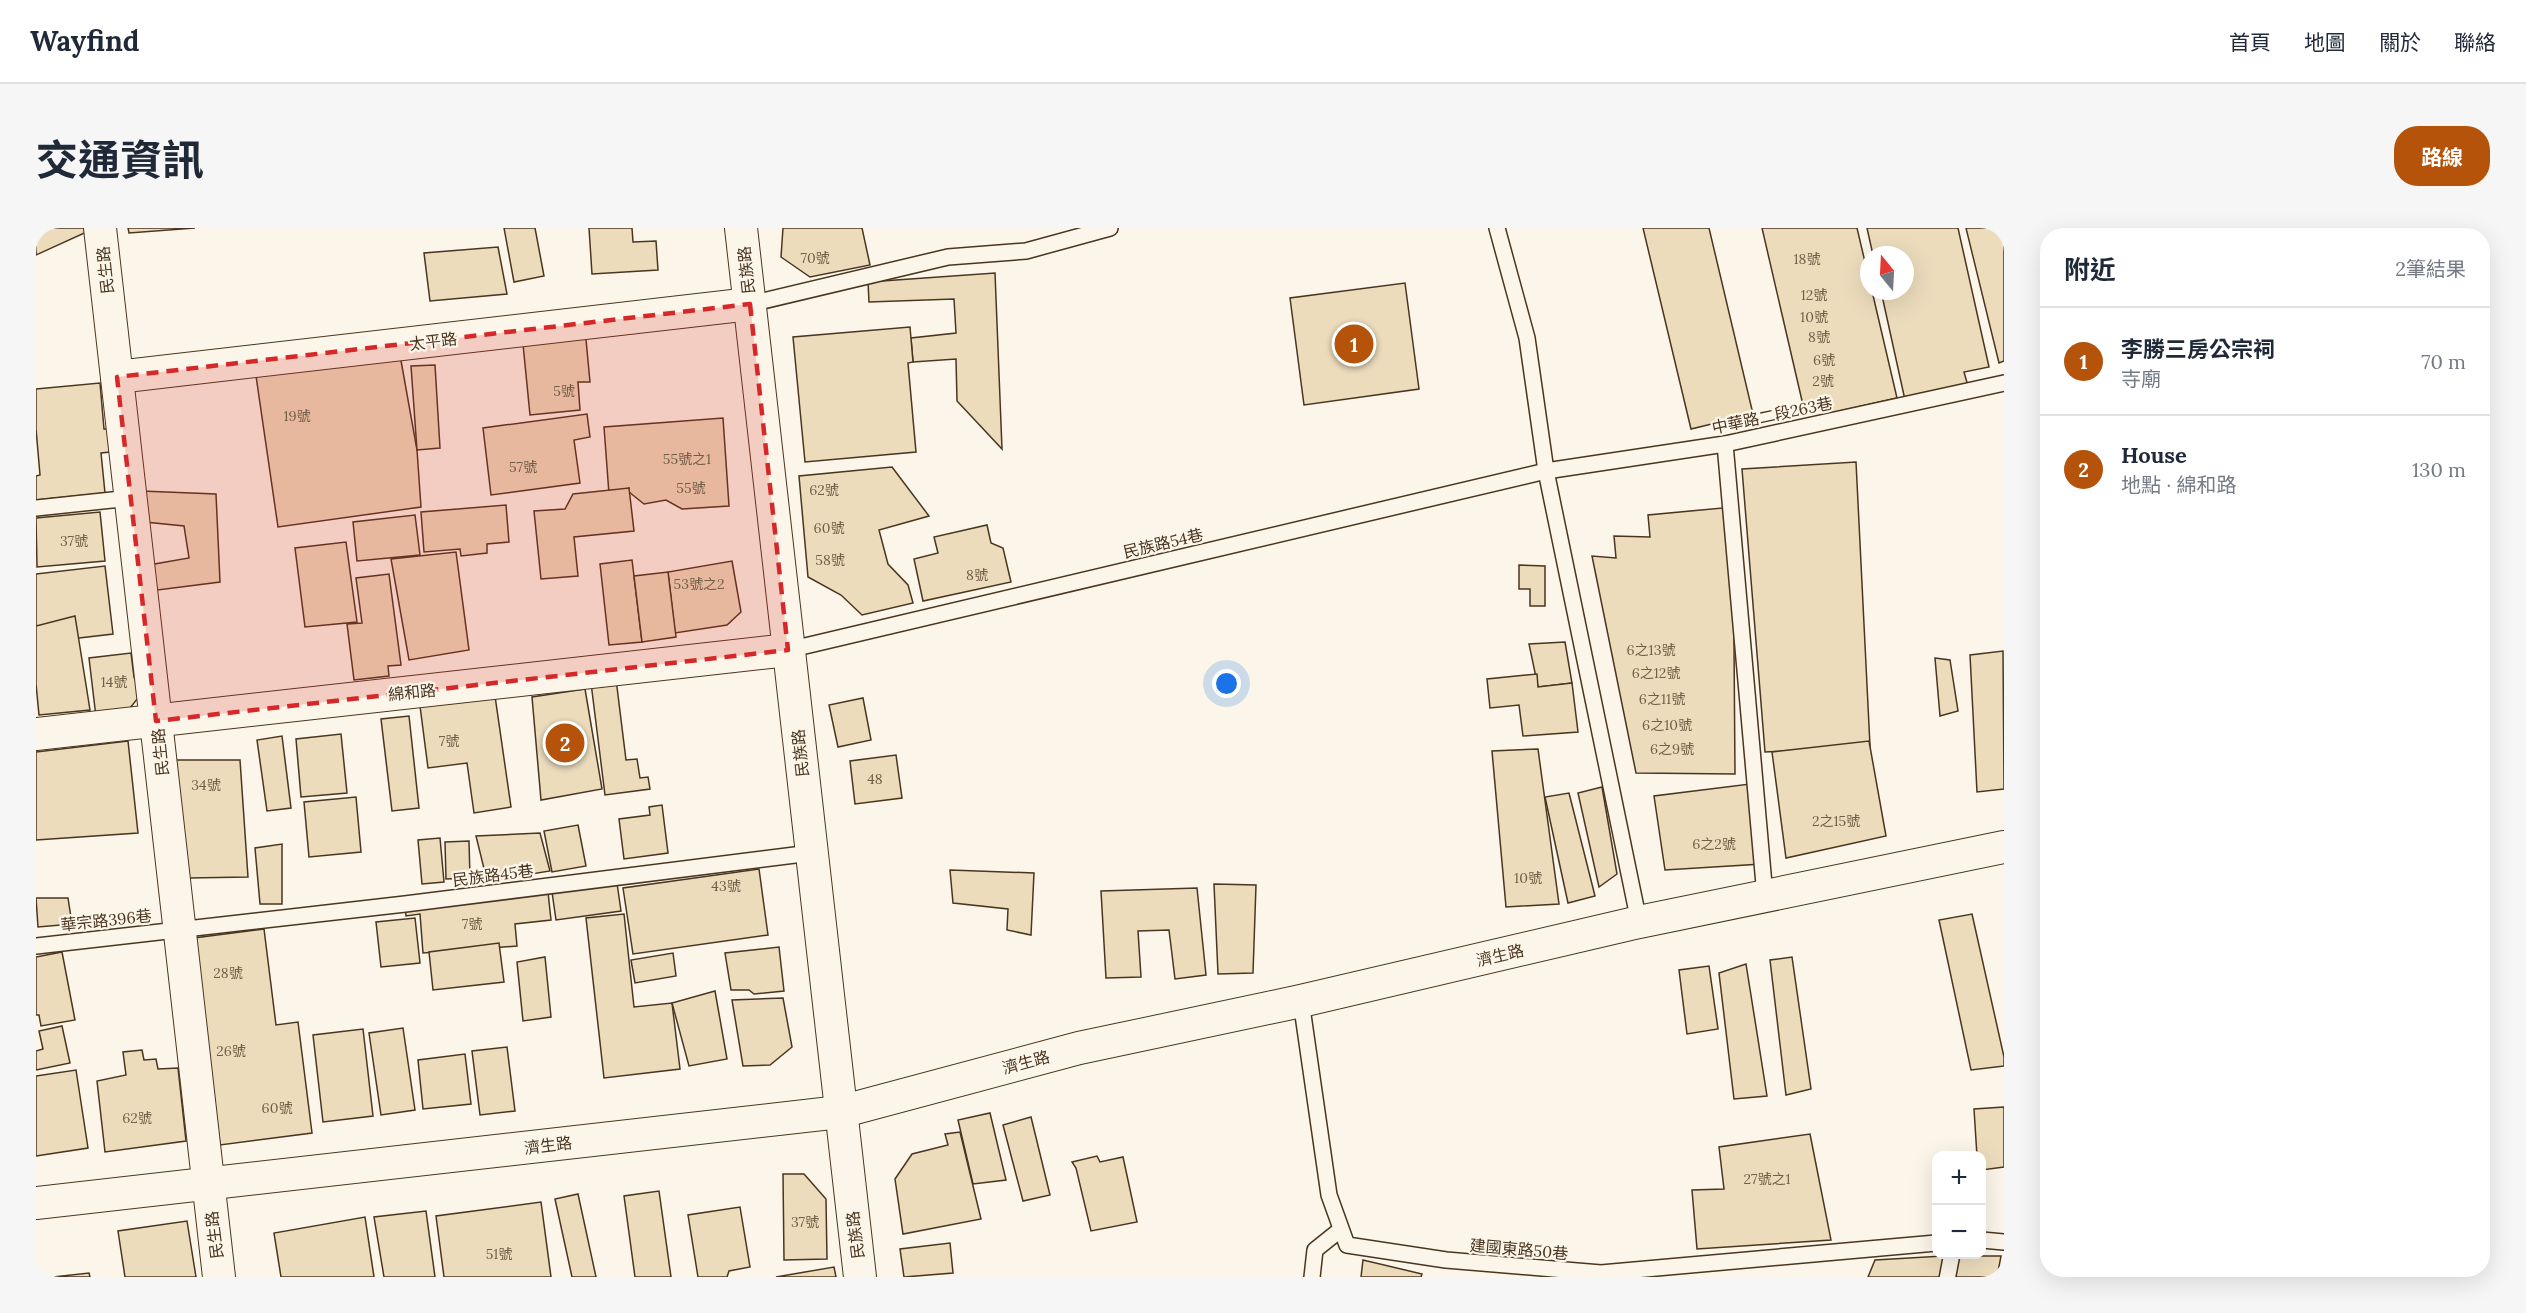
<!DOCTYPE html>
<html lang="zh-TW">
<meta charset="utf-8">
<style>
body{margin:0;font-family:Lora,"Noto Sans TC",serif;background:#f6f6f7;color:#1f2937}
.controls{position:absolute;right:18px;bottom:18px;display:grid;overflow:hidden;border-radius:12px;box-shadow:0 6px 24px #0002}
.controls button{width:54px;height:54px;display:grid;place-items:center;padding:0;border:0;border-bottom:2px solid #e0e1e3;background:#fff;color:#1f2937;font:30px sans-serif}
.compass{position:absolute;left:1824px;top:18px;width:54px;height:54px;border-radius:50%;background:#fff;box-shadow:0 6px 24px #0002;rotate:342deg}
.you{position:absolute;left:1191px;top:456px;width:21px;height:21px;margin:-15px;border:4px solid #fff;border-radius:50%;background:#1a73e8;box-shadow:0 0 0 9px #1a73e833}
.badge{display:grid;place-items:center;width:39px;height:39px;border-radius:50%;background:#b45309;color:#fff;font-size:20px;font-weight:700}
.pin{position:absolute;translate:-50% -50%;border:3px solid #fff;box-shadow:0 2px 6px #0006}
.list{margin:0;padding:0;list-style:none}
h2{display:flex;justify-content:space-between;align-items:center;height:78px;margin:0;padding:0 24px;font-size:26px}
h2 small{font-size:20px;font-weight:400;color:#747a83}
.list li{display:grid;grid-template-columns:39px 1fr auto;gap:18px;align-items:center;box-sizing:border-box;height:108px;padding:0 24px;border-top:2px solid #e0e1e3}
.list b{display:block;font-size:22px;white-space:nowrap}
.list p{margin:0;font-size:20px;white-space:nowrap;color:#747a83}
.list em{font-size:20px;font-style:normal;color:#747a83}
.map{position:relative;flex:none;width:1968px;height:1049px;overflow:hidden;border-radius:24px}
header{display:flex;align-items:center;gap:36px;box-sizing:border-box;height:84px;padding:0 30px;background:#fff;border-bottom:2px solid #e0e1e3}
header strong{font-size:28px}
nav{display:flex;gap:33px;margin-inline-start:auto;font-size:21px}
.intro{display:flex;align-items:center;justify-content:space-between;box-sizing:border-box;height:144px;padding:0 36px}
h1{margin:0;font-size:42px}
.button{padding:15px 27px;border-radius:24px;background:#b45309;color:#fff;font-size:21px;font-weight:700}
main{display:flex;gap:36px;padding:0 36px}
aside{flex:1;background:#fff;border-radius:24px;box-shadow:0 6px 24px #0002}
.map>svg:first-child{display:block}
.building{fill:#ecdcbc;stroke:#4a3520;stroke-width:1.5}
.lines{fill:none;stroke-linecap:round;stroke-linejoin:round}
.service-casing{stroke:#4a3520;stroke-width:18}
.minor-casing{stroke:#4a3520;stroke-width:34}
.service{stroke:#fbf6e9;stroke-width:15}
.minor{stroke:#fbf6e9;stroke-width:32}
.marked{fill:#d62828;fill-opacity:0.2;stroke:#d62828;stroke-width:4.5;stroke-dasharray:12 8;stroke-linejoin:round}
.labels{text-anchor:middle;stroke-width:4.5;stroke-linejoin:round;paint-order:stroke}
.number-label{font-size:14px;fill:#725f47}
.street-label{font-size:16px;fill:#4a3520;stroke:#fbf6e9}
</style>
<header>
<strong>Wayfind</strong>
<nav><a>首頁</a><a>地圖</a><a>關於</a><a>聯絡</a></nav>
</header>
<div class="intro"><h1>交通資訊</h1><a class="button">路線</a></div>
<main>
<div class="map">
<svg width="1968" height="1049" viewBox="0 0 1968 1049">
<rect width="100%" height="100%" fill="#fbf6e9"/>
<g class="building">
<path d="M 0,0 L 53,0 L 55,2 L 0,27 Z"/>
<path d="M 92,0 L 159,0 L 93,5 Z"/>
<path d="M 468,0 L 499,0 L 508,48 L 478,54 Z"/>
<path d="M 553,0 L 596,0 L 597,14 L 620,13 L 622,42 L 556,46 Z"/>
<path d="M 747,0 L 826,0 L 834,37 L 774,49 L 745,29 Z"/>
<path d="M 1607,0 L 1673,0 L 1717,186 L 1655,201 Z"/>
<path d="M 1726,0 L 1821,0 L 1833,51 L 1833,63 L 1836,63 L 1861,170 L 1795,185 L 1792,172 L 1767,177 Z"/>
<path d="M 1831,0 L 1922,0 L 1953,139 L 1928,144 L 1932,158 L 1869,172 L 1845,63 L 1869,63 L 1869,27 L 1837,27 Z"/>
<path d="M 1930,0 L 1968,0 L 1968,133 L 1963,135 Z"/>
<path d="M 462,19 L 471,66 L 394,73 L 388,25 Z"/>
<path d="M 959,45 L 966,221 L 921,173 L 920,131 L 877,134 L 875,110 L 920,105 L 918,71 L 833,74 L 832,54 Z"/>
<path d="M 1369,55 L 1383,161 L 1268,177 L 1254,70 Z"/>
<path d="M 874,99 L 877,134 L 872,135 L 880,224 L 769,234 L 757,109 Z"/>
<path d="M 549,101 L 554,154 L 542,154 L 544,182 L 494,187 L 486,106 Z"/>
<path d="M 364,127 L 381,222 L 385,279 L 242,299 L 220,148 Z"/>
<path d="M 399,137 L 404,220 L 381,222 L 375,138 Z"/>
<path d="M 64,155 L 68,201 L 72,201 L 74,224 L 65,225 L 69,265 L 0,272 L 0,248 L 4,247 L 0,201 L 0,161 Z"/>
<path d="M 551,186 L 554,209 L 538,212 L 544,255 L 455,267 L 447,200 Z"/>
<path d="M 687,190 L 693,278 L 646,281 L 630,272 L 608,276 L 593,264 L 593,260 L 573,266 L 568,199 Z"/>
<path d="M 1820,234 L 1834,518 L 1729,524 L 1706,241 Z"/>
<path d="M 856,239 L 893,288 L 843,302 L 852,336 L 872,357 L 877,375 L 826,387 L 805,367 L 772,349 L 763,248 Z"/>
<path d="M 593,260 L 598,303 L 538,309 L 542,348 L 505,351 L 498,283 L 529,281 L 537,266 Z"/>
<path d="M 105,263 L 180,266 L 184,354 L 114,363 L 113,337 L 153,330 L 148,298 L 109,294 Z"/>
<path d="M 470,277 L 473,314 L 451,316 L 451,325 L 425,328 L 424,321 L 388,324 L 385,284 Z"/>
<path d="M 1697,279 L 1699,546 L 1600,545 L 1556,328 L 1580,330 L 1578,308 L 1614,309 L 1612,287 Z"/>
<path d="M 64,284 L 69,333 L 1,339 L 0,290 Z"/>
<path d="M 379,287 L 384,327 L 321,333 L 317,294 Z"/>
<path d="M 951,297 L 955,315 L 967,320 L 975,354 L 887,373 L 878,331 L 902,325 L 898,309 Z"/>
<path d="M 310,314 L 321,394 L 269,399 L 259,320 Z"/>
<path d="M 420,324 L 433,422 L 373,432 L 355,331 Z"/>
<path d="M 596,332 L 606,414 L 573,417 L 564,336 Z"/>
<path d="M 696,333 L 705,384 L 691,397 L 639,405 L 632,344 Z"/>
<path d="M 1483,337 L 1509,338 L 1509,378 L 1494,378 L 1494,361 L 1483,361 Z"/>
<path d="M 69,338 L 77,406 L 0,415 L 0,346 Z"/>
<path d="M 632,344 L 640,409 L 606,414 L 598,348 Z"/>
<path d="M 353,346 L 365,437 L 352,438 L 353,448 L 318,452 L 311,396 L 326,395 L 320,350 Z"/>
<path d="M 39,388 L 54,482 L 3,487 L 0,456 L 0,398 Z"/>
<path d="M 1529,414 L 1536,455 L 1502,459 L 1493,416 Z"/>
<path d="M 1967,423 L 1968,561 L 1941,564 L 1934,427 Z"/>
<path d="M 95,425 L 98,449 L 104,463 L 102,470 L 90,485 L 60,489 L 53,430 Z"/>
<path d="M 1899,430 L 1914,432 L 1922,483 L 1904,488 Z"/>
<path d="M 1501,446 L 1502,459 L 1536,455 L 1542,504 L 1487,508 L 1483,477 L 1454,480 L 1451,451 Z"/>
<path d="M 580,451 L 590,532 L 601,531 L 604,550 L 612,549 L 614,561 L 569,567 L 555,455 Z"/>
<path d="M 549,461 L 566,561 L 505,572 L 496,469 Z"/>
<path d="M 459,468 L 475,579 L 438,585 L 431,535 L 392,540 L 384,478 Z"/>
<path d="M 827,470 L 835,512 L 802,519 L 793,477 Z"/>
<path d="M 373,488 L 383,580 L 356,583 L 345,491 Z"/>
<path d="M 305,506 L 311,565 L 265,569 L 260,511 Z"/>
<path d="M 246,508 L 255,580 L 231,583 L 221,512 Z"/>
<path d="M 92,513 L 102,605 L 0,612 L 0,524 Z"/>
<path d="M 1833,513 L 1850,608 L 1750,630 L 1736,524 Z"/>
<path d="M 1502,521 L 1523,676 L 1470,679 L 1456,523 Z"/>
<path d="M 860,527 L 866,570 L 819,576 L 814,533 Z"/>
<path d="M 138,532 L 204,532 L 212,649 L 152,650 Z"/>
<path d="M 1714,556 L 1726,636 L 1629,642 L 1618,568 Z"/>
<path d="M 1566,559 L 1581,646 L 1563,659 L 1542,565 Z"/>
<path d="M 1533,565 L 1559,668 L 1532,675 L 1509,569 Z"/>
<path d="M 320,569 L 325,624 L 273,629 L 268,574 Z"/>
<path d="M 626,577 L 632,625 L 588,631 L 583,591 L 614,587 L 613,579 Z"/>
<path d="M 542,597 L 550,638 L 516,644 L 508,603 Z"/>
<path d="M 504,605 L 514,643 L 451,653 L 440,608 Z"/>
<path d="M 404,610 L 408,654 L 386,656 L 382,612 Z"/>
<path d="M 433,613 L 434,650 L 410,651 L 409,614 Z"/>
<path d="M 246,616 L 246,676 L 224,676 L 219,620 Z"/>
<path d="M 723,641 L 732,707 L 597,726 L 587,660 Z"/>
<path d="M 914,642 L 998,645 L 995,707 L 971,702 L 972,681 L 917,675 Z"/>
<path d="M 581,655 L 585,683 L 520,692 L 516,664 Z"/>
<path d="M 1178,656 L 1220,657 L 1217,745 L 1182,746 Z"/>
<path d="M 1161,660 L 1170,747 L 1139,751 L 1133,702 L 1102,703 L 1105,749 L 1070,750 L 1065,663 Z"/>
<path d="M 512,664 L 515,692 L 479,696 L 481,718 L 387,725 L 384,686 L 370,688 L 369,676 Z"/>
<path d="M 0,670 L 32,670 L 36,696 L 2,699 Z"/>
<path d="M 588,686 L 598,779 L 636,775 L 644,841 L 568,850 L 550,690 Z"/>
<path d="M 1936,686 L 1968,829 L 1968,838 L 1935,842 L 1903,692 Z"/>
<path d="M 379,690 L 384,735 L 345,739 L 340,694 Z"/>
<path d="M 228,701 L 240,797 L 262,794 L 276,905 L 184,917 L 158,710 Z"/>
<path d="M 463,715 L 468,754 L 397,762 L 393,724 Z"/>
<path d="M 743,719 L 748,763 L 718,766 L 713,762 L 695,762 L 689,725 Z"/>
<path d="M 26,724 L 39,792 L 5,798 L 3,787 L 0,787 L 0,729 Z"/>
<path d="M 637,725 L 640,748 L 599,755 L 595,732 Z"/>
<path d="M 509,729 L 515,789 L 487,793 L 481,734 Z"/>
<path d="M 1756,729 L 1775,861 L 1750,867 L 1734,732 Z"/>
<path d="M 1710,736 L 1731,868 L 1698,871 L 1683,745 Z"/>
<path d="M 1673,738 L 1682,801 L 1651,806 L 1643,742 Z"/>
<path d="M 679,763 L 691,831 L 653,838 L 636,775 Z"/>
<path d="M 747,770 L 756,819 L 734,837 L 707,838 L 696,772 Z"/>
<path d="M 26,798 L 34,835 L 0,842 L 0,823 L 7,821 L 3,803 Z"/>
<path d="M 367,800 L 379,882 L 345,887 L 333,805 Z"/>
<path d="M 327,801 L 337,888 L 287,894 L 277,807 Z"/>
<path d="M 471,819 L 479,883 L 444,887 L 436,823 Z"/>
<path d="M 106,822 L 108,832 L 120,831 L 122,841 L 142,840 L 150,913 L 69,924 L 61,853 L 90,847 L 87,824 Z"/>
<path d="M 429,826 L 435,876 L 387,881 L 382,832 Z"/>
<path d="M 40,842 L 52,920 L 0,928 L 0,848 Z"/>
<path d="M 1968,879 L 1968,939 L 1946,942 L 1946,928 L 1941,928 L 1938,881 Z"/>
<path d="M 954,885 L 970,952 L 937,956 L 922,892 Z"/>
<path d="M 995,889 L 1014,967 L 987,973 L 967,897 Z"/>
<path d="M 924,904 L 945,991 L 867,1006 L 859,951 L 876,926 L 912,917 L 909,906 Z"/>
<path d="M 1774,906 L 1795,1012 L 1661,1021 L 1656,962 L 1688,961 L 1683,919 Z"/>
<path d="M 1061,928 L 1064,934 L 1087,929 L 1101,994 L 1055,1003 L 1040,940 L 1036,934 Z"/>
<path d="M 747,946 L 768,946 L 790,971 L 791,1031 L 748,1032 Z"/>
<path d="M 623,963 L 635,1049 L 599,1049 L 588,968 Z"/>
<path d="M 542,966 L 560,1049 L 536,1049 L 519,971 Z"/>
<path d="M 505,974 L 515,1049 L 408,1049 L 400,988 Z"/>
<path d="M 704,979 L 714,1039 L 693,1043 L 691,1049 L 662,1049 L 652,987 Z"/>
<path d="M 390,983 L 399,1049 L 348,1049 L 338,989 Z"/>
<path d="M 329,989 L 338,1049 L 245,1049 L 238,1005 Z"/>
<path d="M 151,993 L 160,1049 L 89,1049 L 82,1003 Z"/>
<path d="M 914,1015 L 917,1045 L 868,1049 L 864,1021 Z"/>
<path d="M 1907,1028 L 1903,1049 L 1832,1049 L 1839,1032 Z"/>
<path d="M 1924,1028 L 1965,1028 L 1961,1049 L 1920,1049 Z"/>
<path d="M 1327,1032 L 1386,1046 L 1385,1049 L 1325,1049 Z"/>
<path d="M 798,1039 L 800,1049 L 740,1049 Z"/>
<path d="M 53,1045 L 54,1049 L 17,1049 Z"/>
</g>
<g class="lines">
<g class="service-casing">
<g id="service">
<path d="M 1461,0 L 1491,110 L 1510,243 L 1603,694"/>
<path d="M 714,76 L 912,29 L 990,23 L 1074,0"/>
<path d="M 1689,216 L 1729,668"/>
<path d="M 0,280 L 95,270"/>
<path d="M 752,422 L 1510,243 L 1689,216 L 1968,155"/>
<path d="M 0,718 L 369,676 L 775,625"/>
<path d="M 1265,773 L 1293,967 L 1311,1017 L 1410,1032 L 1565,1045 L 1900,1015"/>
<path d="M 1946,1012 L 1968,1014"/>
<path d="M 1276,1049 L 1279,1022 L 1304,1002"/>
</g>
</g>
<g class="minor-casing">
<g id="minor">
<path d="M 64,0 L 183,1049"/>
<path d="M 705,0 L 824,1049"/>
<path d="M 81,149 L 714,76"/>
<path d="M 0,506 L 752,422"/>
<path d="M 0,975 L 804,884 L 1043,820 L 1265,773 L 1603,694 L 1968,619"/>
</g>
</g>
<use href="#service" class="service"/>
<use href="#minor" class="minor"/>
</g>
<path class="marked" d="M 714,76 L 752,422 L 120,493 L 81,149 Z"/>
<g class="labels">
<g class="number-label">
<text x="779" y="35">70號</text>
<text x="1771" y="36">18號</text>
<text x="1778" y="72">12號</text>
<text x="1778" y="94">10號</text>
<text x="1783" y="114">8號</text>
<text x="1788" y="137">6號</text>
<text x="1787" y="158">2號</text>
<text x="528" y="168">5號</text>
<text x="261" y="193">19號</text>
<text x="651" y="236">55號之1</text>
<text x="487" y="244">57號</text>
<text x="655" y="265">55號</text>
<text x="788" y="267">62號</text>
<text x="793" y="305">60號</text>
<text x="38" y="318">37號</text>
<text x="794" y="337">58號</text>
<text x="941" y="352">8號</text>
<text x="663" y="361">53號之2</text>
<text x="1615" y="427">6之13號</text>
<text x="1620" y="450">6之12號</text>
<text x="78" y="459">14號</text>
<text x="1626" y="476">6之11號</text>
<text x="1631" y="502">6之10號</text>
<text x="413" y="518">7號</text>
<text x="1636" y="526">6之9號</text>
<text x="839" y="556">48</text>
<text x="170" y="562">34號</text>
<text x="1800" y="598">2之15號</text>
<text x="1678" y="621">6之2號</text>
<text x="1492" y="655">10號</text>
<text x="690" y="663">43號</text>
<text x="436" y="701">7號</text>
<text x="192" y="750">28號</text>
<text x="195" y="828">26號</text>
<text x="241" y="885">60號</text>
<text x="101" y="895">62號</text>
<text x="1731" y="956">27號之1</text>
<text x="769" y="999">37號</text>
<text x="463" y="1031">51號</text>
</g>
<g class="street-label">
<text transform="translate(69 42) rotate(-96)" y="6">民生路</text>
<text transform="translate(710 42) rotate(-96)" y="6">民族路</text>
<text transform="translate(397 113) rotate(-7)" y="6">太平路</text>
<text transform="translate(1736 187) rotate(-12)" y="6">中華路二段263巷</text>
<text transform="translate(1127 315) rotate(-13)" y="6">民族路54巷</text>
<text transform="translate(376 464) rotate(-6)" y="6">綿和路</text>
<text transform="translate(124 524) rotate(-96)" y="6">民生路</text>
<text transform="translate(764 525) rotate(-96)" y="6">民族路</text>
<text transform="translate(457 647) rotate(-7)" y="6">民族路45巷</text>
<text transform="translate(70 692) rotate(-6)" y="6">華宗路396巷</text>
<text transform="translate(1464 727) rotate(-13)" y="6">濟生路</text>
<text transform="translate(990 834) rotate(-15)" y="6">濟生路</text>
<text transform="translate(512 917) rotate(-7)" y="6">濟生路</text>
<text transform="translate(178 1007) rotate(-97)" y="6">民生路</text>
<text transform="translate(819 1007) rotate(-97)" y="6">民族路</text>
<text transform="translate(1483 1021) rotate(5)" y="6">建國東路50巷</text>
</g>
</g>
</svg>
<div class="controls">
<button>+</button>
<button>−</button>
</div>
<svg class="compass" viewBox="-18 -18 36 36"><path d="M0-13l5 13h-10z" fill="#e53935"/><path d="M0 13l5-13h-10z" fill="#747a83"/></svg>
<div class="you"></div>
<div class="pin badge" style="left:1318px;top:116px">1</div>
<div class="pin badge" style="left:529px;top:515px">2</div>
</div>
<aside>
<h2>附近<small>2筆結果</small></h2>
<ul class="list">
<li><span class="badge">1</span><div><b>李勝三房公宗祠</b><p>寺廟</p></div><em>70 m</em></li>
<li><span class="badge">2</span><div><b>House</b><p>地點 · 綿和路</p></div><em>130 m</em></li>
</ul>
</aside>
</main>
